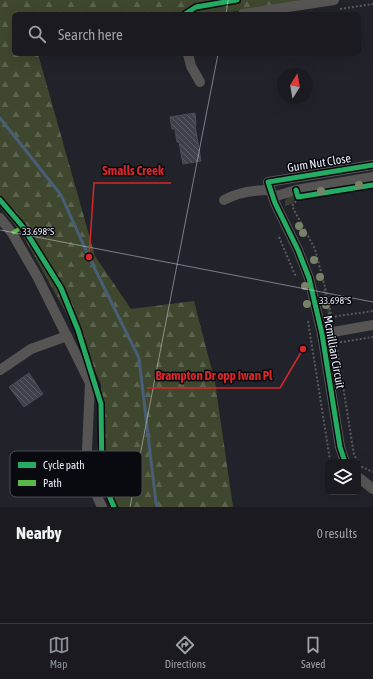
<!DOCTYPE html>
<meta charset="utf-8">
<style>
body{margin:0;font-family:"Asap Condensed",sans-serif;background:#27272d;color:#f1f3f6}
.controls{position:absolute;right:12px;bottom:12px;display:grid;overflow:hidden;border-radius:6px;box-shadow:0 4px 16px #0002}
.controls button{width:36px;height:36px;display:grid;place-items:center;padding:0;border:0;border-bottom:1px solid #38383e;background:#1a1a20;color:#f1f3f6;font:20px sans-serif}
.compass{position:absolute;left:277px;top:68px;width:36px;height:36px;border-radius:50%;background:#1a1a20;box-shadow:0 4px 16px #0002;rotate:11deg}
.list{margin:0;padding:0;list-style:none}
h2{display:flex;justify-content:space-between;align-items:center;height:52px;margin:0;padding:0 16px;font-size:17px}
h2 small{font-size:13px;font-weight:400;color:#9fa1a5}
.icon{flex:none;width:22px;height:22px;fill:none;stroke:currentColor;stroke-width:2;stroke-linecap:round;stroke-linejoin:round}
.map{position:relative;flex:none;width:373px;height:507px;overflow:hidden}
.search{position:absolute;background:#1a1a20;box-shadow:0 4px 16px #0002;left:12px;right:12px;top:12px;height:44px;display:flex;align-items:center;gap:10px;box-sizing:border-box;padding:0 14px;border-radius:6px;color:#9fa1a5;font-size:15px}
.sheet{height:116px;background:#1a1a20}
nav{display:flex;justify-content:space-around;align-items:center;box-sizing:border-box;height:56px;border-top:1px solid #38383e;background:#1a1a20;font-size:11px;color:#9fa1a5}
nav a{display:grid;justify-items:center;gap:2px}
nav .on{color:#8c9099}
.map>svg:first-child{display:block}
.grass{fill:url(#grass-tufts)}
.forest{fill:url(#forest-firs)}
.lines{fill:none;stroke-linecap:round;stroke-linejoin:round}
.stream{stroke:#475e76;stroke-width:3}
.building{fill:url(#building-back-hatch);stroke:#4c4c54}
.path{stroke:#5a595c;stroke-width:2;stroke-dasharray:2 2;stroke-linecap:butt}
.street{stroke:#575454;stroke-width:10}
.quiet{stroke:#58b947;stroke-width:4;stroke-dasharray:8 4;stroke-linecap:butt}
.cycleway-casing{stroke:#090910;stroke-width:8}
.cycleway{stroke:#26ab63;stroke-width:5}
.tree{fill:#788266}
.ticks{fill:none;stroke:#ededf9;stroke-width:1;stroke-opacity:0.45}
.labels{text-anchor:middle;stroke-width:3;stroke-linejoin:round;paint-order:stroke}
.street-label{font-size:12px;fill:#ededf9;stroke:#090910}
.key{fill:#090910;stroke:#4d4d56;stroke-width:1}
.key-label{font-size:11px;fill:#ededf9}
.ticks-label{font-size:10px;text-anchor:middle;fill:#ededf9;stroke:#090910;stroke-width:3;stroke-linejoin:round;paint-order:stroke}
.leader{fill:none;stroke:#d62828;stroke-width:1.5}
.callout-dot{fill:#d62828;stroke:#090910;stroke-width:1.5}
.callout-label{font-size:13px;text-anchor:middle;font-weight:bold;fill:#d62828;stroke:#090910;stroke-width:3;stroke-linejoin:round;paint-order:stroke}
</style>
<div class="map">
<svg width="373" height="507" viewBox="0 0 373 507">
<defs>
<pattern id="grass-tufts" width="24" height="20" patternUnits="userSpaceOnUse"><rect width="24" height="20" fill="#383e2d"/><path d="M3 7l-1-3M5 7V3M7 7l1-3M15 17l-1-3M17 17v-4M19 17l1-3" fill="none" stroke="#555a4c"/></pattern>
<pattern id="forest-firs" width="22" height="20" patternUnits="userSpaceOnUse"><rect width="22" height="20" fill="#3f472e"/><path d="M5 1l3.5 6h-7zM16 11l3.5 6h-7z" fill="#5b624d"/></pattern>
<pattern id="building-back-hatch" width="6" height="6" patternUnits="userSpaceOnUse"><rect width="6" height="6" fill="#40404a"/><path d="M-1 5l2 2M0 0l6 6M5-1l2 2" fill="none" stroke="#5c5c65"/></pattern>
</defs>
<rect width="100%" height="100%" fill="#22222b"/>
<g class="grass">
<path d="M 296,195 L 293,203 L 286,206 L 285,206 L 285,201 L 289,196 Z"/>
<path d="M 325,289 L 331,316 L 325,316 L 328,315 L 323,290 Z"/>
</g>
<path class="forest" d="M 0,0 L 329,0 L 213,14 L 14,14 L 14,54 L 38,54 L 95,256 L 131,309 L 194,301 L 215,382 L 233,507 L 115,507 L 96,467 L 101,384 L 73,325 L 22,234 L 0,207 Z"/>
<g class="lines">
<path class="stream" d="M 0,118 L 61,195 L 89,257 L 139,358 L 156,503 L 158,507"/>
</g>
<g class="building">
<path d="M 195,113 L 196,125 L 195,125 L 201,161 L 183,164 L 179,142 L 177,142 L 175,129 L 172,129 L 170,117 Z"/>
<path d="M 29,373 L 43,394 L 24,407 L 9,387 Z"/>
</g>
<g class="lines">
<g class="path">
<path d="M 340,9 L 373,4"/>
<path d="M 200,54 L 201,55"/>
<path d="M 296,201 L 292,206 L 315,249 L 329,303 L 332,322"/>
<path d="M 279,237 L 296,277"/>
<path d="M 331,317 L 373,311"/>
<path d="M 308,321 L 330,460 L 332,462"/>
<path d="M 336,342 L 354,455 L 362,467 L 373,472"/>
<path d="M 336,343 L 373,337"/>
</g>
<g class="street">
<path d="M 243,14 L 334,0"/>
<path d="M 188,54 L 191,66 L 200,82"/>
<path d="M 273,197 L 296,190 L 373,177"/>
<path d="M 224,200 C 238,192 254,190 270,190"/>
<path d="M 0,218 L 12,233 L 38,278 L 90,383 L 86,472 L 102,507"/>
<path d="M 322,334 L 373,325"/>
<path d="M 0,370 L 31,349 L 67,336"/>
<path d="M 345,462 L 340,447 L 322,334 L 309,278 L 298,250 L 275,203 L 268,182 L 373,165"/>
<path d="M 358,477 L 373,489"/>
</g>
<path class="quiet" d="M 12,233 L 23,227"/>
<g class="cycleway-casing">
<g id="cycleway">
<path d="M 185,14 L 196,7 L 237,0"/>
<path d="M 296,190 L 298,197 L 373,185"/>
<path d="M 0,200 L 23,227 L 61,288 L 78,330 L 101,404 L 102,479 L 114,507"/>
<path d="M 345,462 L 340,447 L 322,334 L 309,278 L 298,250 L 275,203 L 268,182 L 373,165"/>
</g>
</g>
<use href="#cycleway" class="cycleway"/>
</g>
<g class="tree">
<circle cx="359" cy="185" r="4"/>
<circle cx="321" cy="191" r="4"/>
<circle cx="299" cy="226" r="4"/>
<circle cx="303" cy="233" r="4"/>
<circle cx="314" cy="260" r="4"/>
<circle cx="320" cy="277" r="4"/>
<circle cx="305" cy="286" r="4"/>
<circle cx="307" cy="304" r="4"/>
<circle cx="326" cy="305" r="4"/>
</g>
<path class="ticks" d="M 226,14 L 228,0M 0,230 L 373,302M 130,507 L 218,54"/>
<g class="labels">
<g class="street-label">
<text transform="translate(319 163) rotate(-9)" y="4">Gum Nut Close</text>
<text transform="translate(334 352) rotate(80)" y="4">Mcmillian Circuit</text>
</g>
</g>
<rect x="10" y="451" width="132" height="46" rx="6" class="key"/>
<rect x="18" y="462" width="18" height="6" fill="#26ab63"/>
<rect x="18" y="480" width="18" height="6" fill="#58b947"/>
<g class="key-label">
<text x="43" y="469">Cycle path</text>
<text x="43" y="487">Path</text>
</g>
<g class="ticks-label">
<text x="38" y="235">33.698°S</text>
<text x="335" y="304">33.698°S</text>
</g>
<path class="leader" d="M89 257L94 183H171M303 349L280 388H147"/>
<g class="callout-dot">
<circle cx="89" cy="257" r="4"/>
<circle cx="303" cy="349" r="4"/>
</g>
<g class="callout-label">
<text x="133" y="175">Smalls Creek</text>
<text x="214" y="380">Brampton Dr opp Iwan Pl</text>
</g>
</svg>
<div class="controls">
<button><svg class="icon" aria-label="layers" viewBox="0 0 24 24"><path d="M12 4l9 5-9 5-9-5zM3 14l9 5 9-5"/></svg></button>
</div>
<svg class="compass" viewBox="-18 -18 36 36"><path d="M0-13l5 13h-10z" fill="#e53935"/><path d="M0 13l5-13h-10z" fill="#9fa1a5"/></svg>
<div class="search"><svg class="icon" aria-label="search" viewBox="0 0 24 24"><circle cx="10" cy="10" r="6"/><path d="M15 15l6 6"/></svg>Search here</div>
</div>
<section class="sheet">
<h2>Nearby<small>0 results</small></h2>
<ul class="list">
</ul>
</section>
<nav>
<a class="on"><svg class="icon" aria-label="map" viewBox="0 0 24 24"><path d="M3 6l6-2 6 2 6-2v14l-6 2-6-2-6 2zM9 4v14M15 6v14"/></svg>Map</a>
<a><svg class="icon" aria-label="directions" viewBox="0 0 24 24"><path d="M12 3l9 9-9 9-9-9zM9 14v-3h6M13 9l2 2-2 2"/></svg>Directions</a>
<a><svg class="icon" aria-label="saved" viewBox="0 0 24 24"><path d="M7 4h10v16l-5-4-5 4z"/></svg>Saved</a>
</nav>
